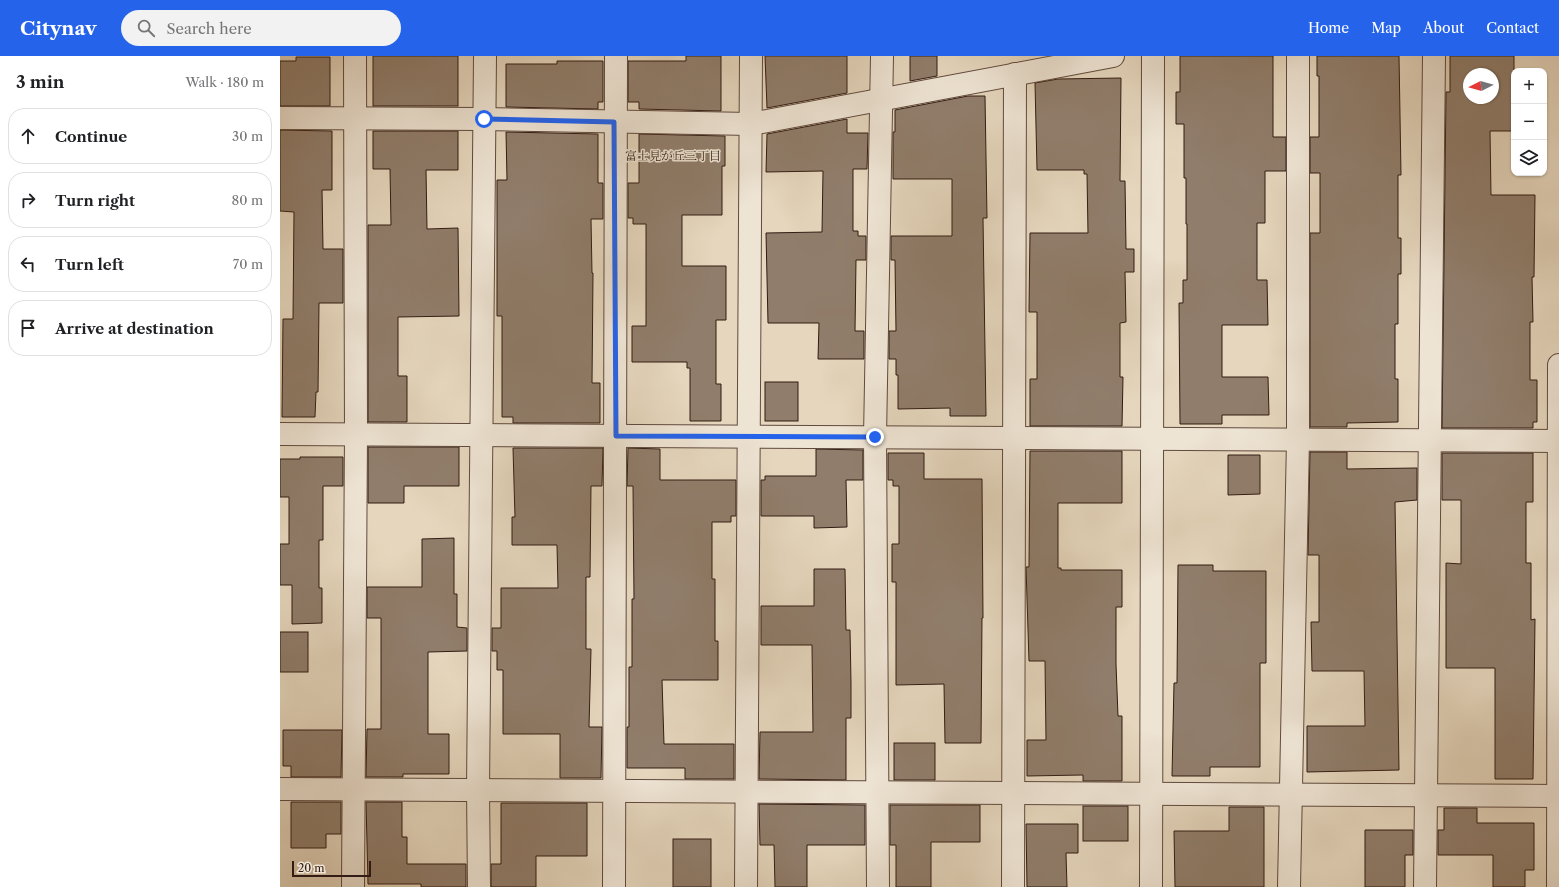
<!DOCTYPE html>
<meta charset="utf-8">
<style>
body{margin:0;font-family:"Libre Caslon Text","Noto Serif JP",serif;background:#f2f2f2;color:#202124}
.controls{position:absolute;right:12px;top:12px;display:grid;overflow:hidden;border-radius:8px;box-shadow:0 1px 3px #0004}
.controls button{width:36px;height:36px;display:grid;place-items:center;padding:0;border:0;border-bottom:1px solid #e0e0e0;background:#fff;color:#202124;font:20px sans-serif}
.compass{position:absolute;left:1183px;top:12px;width:36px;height:36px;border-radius:50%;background:#fff;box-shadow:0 1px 3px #0004;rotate:265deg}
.scale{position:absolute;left:12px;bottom:10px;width:79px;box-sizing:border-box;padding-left:4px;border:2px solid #331c13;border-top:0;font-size:11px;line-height:14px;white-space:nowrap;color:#331c13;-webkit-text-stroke:3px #eee4d4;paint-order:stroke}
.stop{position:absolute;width:12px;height:12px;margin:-9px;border:3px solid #2563eb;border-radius:50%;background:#fff}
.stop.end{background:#2563eb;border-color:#fff;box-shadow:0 1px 4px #0008}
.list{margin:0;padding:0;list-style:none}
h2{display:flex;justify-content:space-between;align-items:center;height:52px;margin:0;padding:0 16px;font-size:17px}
h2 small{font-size:13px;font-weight:400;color:#757577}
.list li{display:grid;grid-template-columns:26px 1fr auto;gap:12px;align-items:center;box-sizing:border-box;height:56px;margin:0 8px 8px;padding:0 8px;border:1px solid #e0e0e0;border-radius:16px}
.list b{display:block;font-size:15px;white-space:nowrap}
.list em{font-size:13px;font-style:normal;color:#757577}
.icon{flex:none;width:22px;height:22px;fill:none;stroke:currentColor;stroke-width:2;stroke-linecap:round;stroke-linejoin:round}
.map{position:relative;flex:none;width:1279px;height:831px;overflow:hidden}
header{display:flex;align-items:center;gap:24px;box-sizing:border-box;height:56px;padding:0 20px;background:#2563eb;color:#fff}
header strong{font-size:19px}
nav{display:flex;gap:22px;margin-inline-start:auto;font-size:14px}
.search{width:280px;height:36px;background:#f2f2f2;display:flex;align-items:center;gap:10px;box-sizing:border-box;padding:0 14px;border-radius:22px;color:#757577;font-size:15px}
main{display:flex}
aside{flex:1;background:#fff}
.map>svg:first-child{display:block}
.building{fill:#907d6b;stroke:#331c13;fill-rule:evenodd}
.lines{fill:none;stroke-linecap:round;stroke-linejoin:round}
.street-casing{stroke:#604a3e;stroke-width:24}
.street{stroke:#eee4d4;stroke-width:22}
.route{stroke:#2563eb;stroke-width:5}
.labels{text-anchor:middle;stroke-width:3;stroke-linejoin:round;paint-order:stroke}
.neighbourhood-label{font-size:12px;fill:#331c13;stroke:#eee4d4}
</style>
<header>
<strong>Citynav</strong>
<div class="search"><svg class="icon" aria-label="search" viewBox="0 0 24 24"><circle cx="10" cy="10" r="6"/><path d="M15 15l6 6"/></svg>Search here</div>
<nav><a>Home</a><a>Map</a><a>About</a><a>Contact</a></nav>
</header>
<main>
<aside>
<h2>3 min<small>Walk · 180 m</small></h2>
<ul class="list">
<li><svg class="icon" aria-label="ahead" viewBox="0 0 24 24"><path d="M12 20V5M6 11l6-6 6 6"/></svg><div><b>Continue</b></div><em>30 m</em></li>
<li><svg class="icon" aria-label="right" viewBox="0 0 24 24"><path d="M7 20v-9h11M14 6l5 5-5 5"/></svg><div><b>Turn right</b></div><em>80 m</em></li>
<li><svg class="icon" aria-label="left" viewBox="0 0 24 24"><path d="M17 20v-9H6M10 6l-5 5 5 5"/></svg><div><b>Turn left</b></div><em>70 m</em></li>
<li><svg class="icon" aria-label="arrive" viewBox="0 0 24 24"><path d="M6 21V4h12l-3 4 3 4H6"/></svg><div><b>Arrive at destination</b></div></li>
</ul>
</aside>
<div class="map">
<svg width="1279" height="831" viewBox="0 0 1279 831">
<rect width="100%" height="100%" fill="#e5d6bd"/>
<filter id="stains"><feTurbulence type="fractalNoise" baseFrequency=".005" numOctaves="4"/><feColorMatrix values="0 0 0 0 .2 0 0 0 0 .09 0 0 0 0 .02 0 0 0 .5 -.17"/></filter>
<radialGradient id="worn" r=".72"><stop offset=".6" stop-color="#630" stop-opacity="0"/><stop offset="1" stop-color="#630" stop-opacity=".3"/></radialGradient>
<g class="building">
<rect x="93" y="0" width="85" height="50"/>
<path d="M 406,0 L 441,0 L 441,55 L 359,53 L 359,46 L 348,46 L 348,5 L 406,5 Z"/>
<path d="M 485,0 L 567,0 L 567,37 L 487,52 Z"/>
<path d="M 630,0 L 657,0 L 657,20 L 630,25 Z"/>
<path d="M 900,0 L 993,0 L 993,81 L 1006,81 L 1006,115 L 985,115 L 985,167 L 977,167 L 977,224 L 987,224 L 988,269 L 942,269 L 942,321 L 988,321 L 989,359 L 942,359 L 942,368 L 900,368 L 899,247 L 903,247 L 903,224 L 907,224 L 907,168 L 906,168 L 906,122 L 904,122 L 904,68 L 896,68 L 896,36 L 900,36 Z"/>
<path d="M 1037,0 L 1119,0 L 1121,119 L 1118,119 L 1118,182 L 1121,182 L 1121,218 L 1118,218 L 1118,268 L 1115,268 L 1115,323 L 1118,323 L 1118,366 L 1067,367 L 1067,371 L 1030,371 L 1030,177 L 1040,177 L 1040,117 L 1030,117 L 1030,81 L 1039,81 L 1039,20 L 1037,20 Z"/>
<path d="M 1170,0 L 1234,0 L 1234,75 L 1210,75 L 1211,139 L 1255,139 L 1254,221 L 1252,221 L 1253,266 L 1250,266 L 1250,324 L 1257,324 L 1257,366 L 1253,366 L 1253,372 L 1162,372 L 1166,36 L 1170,36 ZM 1189,18 L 1213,18 L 1213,42 L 1189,42 Z"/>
<path d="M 16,1 L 50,1 L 50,50 L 0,50 L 0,5 L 16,5 Z"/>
<path d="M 277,5 L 323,5 L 323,46 L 318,46 L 318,53 L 226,51 L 226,8 L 277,8 Z"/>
<path d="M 841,22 L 840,125 L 845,125 L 846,193 L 854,193 L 854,216 L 845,216 L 846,266 L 840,267 L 840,321 L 843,321 L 842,370 L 750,370 L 750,323 L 757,323 L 757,256 L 749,256 L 750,177 L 808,177 L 807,118 L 804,118 L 804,114 L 757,114 L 755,27 L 778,23 Z"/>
<path d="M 688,40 L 705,40 L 707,162 L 703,162 L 706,360 L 670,360 L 670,352 L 618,353 L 618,319 L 616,319 L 616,303 L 609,303 L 609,275 L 616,275 L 615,204 L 611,204 L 611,180 L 672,180 L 672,123 L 613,123 L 613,76 L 615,76 L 615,54 Z"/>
<path d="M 567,63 L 567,77 L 588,77 L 587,113 L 573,113 L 573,175 L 578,175 L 578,180 L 586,180 L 586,204 L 576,204 L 575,275 L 584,275 L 584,303 L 538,303 L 539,267 L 488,267 L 486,177 L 542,176 L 543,115 L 486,116 L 487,78 Z"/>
<path d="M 0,74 L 52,75 L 52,134 L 42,134 L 43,193 L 63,193 L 63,247 L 39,247 L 38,336 L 36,336 L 35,361 L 2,361 L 3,263 L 13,263 L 14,156 L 0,155 Z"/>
<path d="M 93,75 L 178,75 L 178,114 L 146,114 L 147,173 L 178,172 L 179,260 L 118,261 L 118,320 L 127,320 L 127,366 L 88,366 L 88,169 L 111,169 L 110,113 L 93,113 Z"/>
<path d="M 226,76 L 318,78 L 318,127 L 323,127 L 323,163 L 311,163 L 312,217 L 313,217 L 312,327 L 320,327 L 320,367 L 233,367 L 233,361 L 222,361 L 222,260 L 217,260 L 217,124 L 227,124 Z"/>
<path d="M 359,78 L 445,80 L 445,110 L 442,110 L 442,159 L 402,159 L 402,210 L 446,210 L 446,264 L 436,264 L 436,328 L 441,328 L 441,365 L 410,365 L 410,312 L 407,312 L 407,306 L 352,306 L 352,270 L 366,270 L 366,168 L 353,168 L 353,162 L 348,162 L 348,127 L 359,127 Z"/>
<rect x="485" y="326" width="33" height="39"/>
<path d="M 88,391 L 179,391 L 179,430 L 124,430 L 124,447 L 88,447 Z"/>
<path d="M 233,392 L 323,392 L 322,430 L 311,430 L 310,521 L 306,521 L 306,593 L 311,593 L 309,671 L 322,671 L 321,722 L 280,722 L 280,678 L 223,678 L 223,614 L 217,614 L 217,595 L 212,595 L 212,572 L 221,572 L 221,532 L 278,532 L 277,489 L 232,489 L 232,461 L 235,461 Z"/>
<path d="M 348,392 L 380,393 L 380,424 L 456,424 L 456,460 L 451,460 L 451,466 L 432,466 L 432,523 L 435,523 L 435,585 L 438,585 L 438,624 L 382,624 L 384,688 L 454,688 L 454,723 L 405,723 L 405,712 L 347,712 L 347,671 L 349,671 L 349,611 L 352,611 L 352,543 L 354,543 L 353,430 L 347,430 Z"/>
<path d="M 536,393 L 583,394 L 583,424 L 566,424 L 567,471 L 534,472 L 534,460 L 481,460 L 481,424 L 485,424 L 485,420 L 536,420 Z"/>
<path d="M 750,395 L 842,395 L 842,447 L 778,447 L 778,512 L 781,512 L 781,514 L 842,514 L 842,551 L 836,551 L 836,608 L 838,660 L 842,660 L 842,725 L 803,725 L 803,719 L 747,720 L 747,684 L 766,684 L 765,605 L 749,605 L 746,511 L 749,511 Z"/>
<path d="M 1030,396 L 1067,396 L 1067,413 L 1137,412 L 1137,444 L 1115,446 L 1119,714 L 1027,716 L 1027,670 L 1085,670 L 1084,615 L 1032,615 L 1031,566 L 1039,566 L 1039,499 L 1028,499 Z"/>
<path d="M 608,397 L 644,397 L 644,423 L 702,423 L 703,562 L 702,562 L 701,687 L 665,687 L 664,628 L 616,629 L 616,526 L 612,526 L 612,488 L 619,488 L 619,430 L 613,430 L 613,424 L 608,424 Z"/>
<path d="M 1162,397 L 1253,397 L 1253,446 L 1246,446 L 1246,507 L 1251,507 L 1251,564 L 1255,563 L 1253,723 L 1215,723 L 1215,612 L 1166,612 L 1166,507 L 1181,508 L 1181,444 L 1162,444 Z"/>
<path d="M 948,399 L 980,399 L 980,438 L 948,439 Z"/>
<path d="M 20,401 L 63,401 L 63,430 L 43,430 L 43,484 L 39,484 L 39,532 L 42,532 L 42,567 L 12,568 L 12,529 L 0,529 L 0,488 L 9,488 L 9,441 L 0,441 L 0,403 L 20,403 Z"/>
<path d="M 174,482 L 174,538 L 177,538 L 177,571 L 187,572 L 187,595 L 148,596 L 148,678 L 169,678 L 169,718 L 123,718 L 123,721 L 86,721 L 87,673 L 101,673 L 101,562 L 87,562 L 87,531 L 142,531 L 142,483 Z"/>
<path d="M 898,509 L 933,509 L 933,515 L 986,515 L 986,607 L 980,607 L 980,711 L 930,711 L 930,720 L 892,720 L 894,627 L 897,627 Z"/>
<path d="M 534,513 L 565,513 L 566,574 L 570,574 L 571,627 L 571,662 L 566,662 L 566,724 L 479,723 L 480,676 L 533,676 L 532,589 L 481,589 L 481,550 L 534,550 Z"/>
<rect x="0" y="576" width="28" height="40"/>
<path d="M 3,674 L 62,674 L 61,721 L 11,721 L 11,710 L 3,710 Z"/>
<rect x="614" y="687" width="41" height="37"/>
<path d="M 11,746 L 61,746 L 61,778 L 46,778 L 46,792 L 11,792 Z"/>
<path d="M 86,746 L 122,746 L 122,781 L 127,781 L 127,808 L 186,808 L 186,831 L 141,831 L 141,828 L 88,828 Z"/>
<path d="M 221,747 L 307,747 L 307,800 L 256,800 L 256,831 L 211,831 L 211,808 L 221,808 Z"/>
<path d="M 479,748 L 585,749 L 585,789 L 527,789 L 527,831 L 495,831 L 494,789 L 480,789 Z"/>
<path d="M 610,749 L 700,749 L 700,786 L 651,786 L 651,831 L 616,831 L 616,789 L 610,789 Z"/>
<rect x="803" y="750" width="45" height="35"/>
<path d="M 949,751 L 984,751 L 984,831 L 895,831 L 894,775 L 949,775 Z"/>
<path d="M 1164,752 L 1197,752 L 1197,767 L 1254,767 L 1254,814 L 1245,814 L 1245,831 L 1213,831 L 1213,799 L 1158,799 L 1158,774 L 1164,774 Z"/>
<path d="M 746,768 L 798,768 L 798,797 L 786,797 L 787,831 L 747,831 Z"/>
<path d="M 1085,774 L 1133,774 L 1133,799 L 1125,799 L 1125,831 L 1085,831 Z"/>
<rect x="393" y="783" width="38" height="48"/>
</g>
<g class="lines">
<g class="street-casing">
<g id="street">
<path d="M 0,62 L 204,63 L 471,68 L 833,0"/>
<path d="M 0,378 L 1279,385"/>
<path d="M 0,733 L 1279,740"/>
<path d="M 73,831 L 76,378 L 75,0"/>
<path d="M 199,831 L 198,734 L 205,0"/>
<path d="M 334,831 L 336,0"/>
<path d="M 466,831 L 471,0"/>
<path d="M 598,831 L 595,381 L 602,0"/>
<path d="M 733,831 L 735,18"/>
<path d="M 871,831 L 873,0"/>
<path d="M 1009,831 L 1018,383 L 1018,0"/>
<path d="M 1145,831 L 1154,0"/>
<path d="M 1278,831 L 1279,309"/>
</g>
</g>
<use href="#street" class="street"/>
</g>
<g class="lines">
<path class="route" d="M 204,63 L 334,66 L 336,380 L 595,381"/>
</g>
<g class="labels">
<g class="neighbourhood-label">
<text x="393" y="104">富士見が丘三丁目</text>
</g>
</g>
<rect width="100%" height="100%" filter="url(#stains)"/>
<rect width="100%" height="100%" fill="url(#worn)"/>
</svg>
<div class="controls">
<button>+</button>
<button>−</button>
<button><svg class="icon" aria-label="layers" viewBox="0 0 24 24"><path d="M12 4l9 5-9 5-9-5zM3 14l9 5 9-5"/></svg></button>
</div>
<svg class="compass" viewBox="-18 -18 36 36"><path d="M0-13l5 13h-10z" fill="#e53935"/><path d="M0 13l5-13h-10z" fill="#757577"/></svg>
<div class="scale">20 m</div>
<div class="stop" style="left:204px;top:63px"></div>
<div class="stop end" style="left:595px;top:381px"></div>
</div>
</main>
